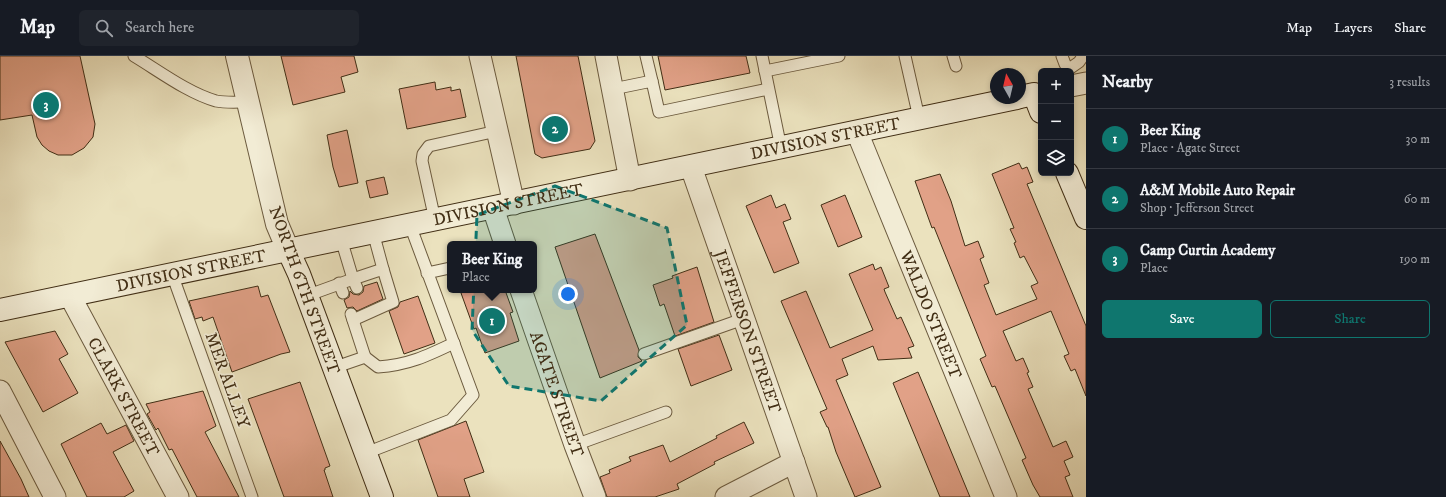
<!DOCTYPE html>
<meta charset="utf-8">
<style>
body{margin:0;font-family:"IM FELL DW Pica",serif;background:#20242c;color:#f1f3f6}
.controls{position:absolute;right:12px;top:12px;display:grid;overflow:hidden;border-radius:6px;box-shadow:0 2px 6px #0003}
.controls button{width:36px;height:36px;display:grid;place-items:center;padding:0;border:0;border-bottom:1px solid #363941;background:#171b24;color:#f1f3f6;font:20px sans-serif}
.compass{position:absolute;left:990px;top:12px;width:36px;height:36px;border-radius:50%;background:#171b24;box-shadow:0 2px 6px #0003;rotate:352deg}
.you{position:absolute;left:568px;top:238px;width:14px;height:14px;margin:-10px;border:3px solid #fff;border-radius:50%;background:#1a73e8;box-shadow:0 0 0 6px #1a73e833}
.badge{display:grid;place-items:center;width:26px;height:26px;border-radius:50%;background:#0f766e;color:#fff;font-size:13px;font-weight:700}
.pin{position:absolute;translate:-50% -50%;border:2px solid #fff;box-shadow:0 1px 4px #0006}
.popup{position:absolute;left:447px;top:185px;width:90px;height:52px;box-sizing:border-box;display:grid;place-content:center;border-radius:6px;background:#171b24;filter:drop-shadow(0 1px 3px #0005);font-size:13px;white-space:nowrap;color:#9ea1a6}
.popup b{font-size:15px;color:#f1f3f6}
.popup::after{content:'';position:absolute;left:50%;top:100%;margin-left:-8px;border:8px solid transparent;border-top-color:#171b24}
.list{margin:0;padding:0;list-style:none}
h2{display:flex;justify-content:space-between;align-items:center;height:52px;margin:0;padding:0 16px;font-size:17px}
h2 small{font-size:13px;font-weight:400;color:#9ea1a6}
.list li{display:grid;grid-template-columns:26px 1fr auto;gap:12px;align-items:center;box-sizing:border-box;height:60px;padding:0 16px;border-top:1px solid #363941}
.list b{display:block;font-size:15px;white-space:nowrap}
.list p{margin:0;font-size:13px;white-space:nowrap;color:#9ea1a6}
.list em{font-size:13px;font-style:normal;color:#9ea1a6}
.actions{display:flex;gap:8px;padding:12px 16px}
.actions a{flex:1;padding:9px 0;border:1px solid #0f766e;border-radius:6px;text-align:center;font-size:14px;color:#0f766e}
.actions .main{background:#0f766e;color:#fff}
.icon{flex:none;width:22px;height:22px;fill:none;stroke:currentColor;stroke-width:2;stroke-linecap:round;stroke-linejoin:round}
.map{position:relative;flex:none;width:1086px;height:441px;overflow:hidden}
header{display:flex;align-items:center;gap:24px;box-sizing:border-box;height:56px;padding:0 20px;background:#171b24;border-bottom:1px solid #363941}
header strong{font-size:19px}
nav{display:flex;gap:22px;margin-inline-start:auto;font-size:14px}
.search{width:280px;height:36px;background:#20242c;display:flex;align-items:center;gap:10px;box-sizing:border-box;padding:0 14px;border-radius:6px;color:#9ea1a6;font-size:15px}
main{display:flex}
aside{flex:1;background:#171b24}
.map>svg:first-child{display:block}
.building{fill:#e1a187;stroke:#412e15}
.lines{fill:none;stroke-linecap:round;stroke-linejoin:round}
.service-casing{stroke:#6c5b3f;stroke-width:13}
.minor-casing{stroke:#6c5b3f;stroke-width:23}
.tertiary-casing{stroke:#6c5b3f;stroke-width:24}
.secondary-casing{stroke:#412e15;stroke-width:24}
.service{stroke:#f2ecd5;stroke-width:11}
.minor{stroke:#f2ecd5;stroke-width:21}
.tertiary{stroke:#f2ecd5;stroke-width:22}
.secondary{stroke:#f2ecd5;stroke-width:22}
.marked{fill:#0f766e;fill-opacity:0.2;stroke:#0f766e;stroke-width:3;stroke-dasharray:8 5;stroke-linejoin:round}
.labels{text-anchor:middle;stroke-width:3.5;stroke-linejoin:round;paint-order:stroke}
.street-label{font-size:17px;fill:#412e15;stroke:#f2ecd5}
</style>
<header>
<strong>Map</strong>
<div class="search"><svg class="icon" aria-label="search" viewBox="0 0 24 24"><circle cx="10" cy="10" r="6"/><path d="M15 15l6 6"/></svg>Search here</div>
<nav><a>Map</a><a>Layers</a><a>Share</a></nav>
</header>
<main>
<div class="map">
<svg width="1086" height="441" viewBox="0 0 1086 441">
<rect width="100%" height="100%" fill="#ebe2be"/>
<filter id="stains"><feTurbulence type="fractalNoise" baseFrequency=".005" numOctaves="4"/><feColorMatrix values="0 0 0 0 .2 0 0 0 0 .09 0 0 0 0 .02 0 0 0 .5 -.17"/></filter>
<radialGradient id="worn" r=".72"><stop offset=".6" stop-color="#630" stop-opacity="0"/><stop offset="1" stop-color="#630" stop-opacity=".3"/></radialGradient>
<g class="building">
<path d="M 0,0 L 80,0 L 95,68 L 93,81 L 84,92 L 72,99 L 58,99 L 49,95 L 42,89 L 37,81 L 32,59 L 0,64 Z"/>
<path d="M 281,0 L 354,0 L 358,16 L 341,21 L 345,36 L 293,49 Z"/>
<path d="M 516,0 L 578,0 L 595,85 L 590,93 L 542,102 L 535,98 Z"/>
<path d="M 658,0 L 746,0 L 750,17 L 665,34 Z"/>
<path d="M 435,26 L 436,34 L 451,31 L 451,35 L 460,33 L 466,61 L 407,73 L 399,33 Z"/>
<path d="M 347,74 L 358,127 L 339,131 L 333,111 L 327,79 Z"/>
<path d="M 1019,107 L 1022,113 L 1027,111 L 1033,126 L 1027,128 L 1086,270 L 1086,340 L 1075,313 L 1071,315 L 1064,300 L 1069,298 L 1051,255 L 1003,275 L 1016,305 L 1023,302 L 1029,316 L 1027,317 L 1033,331 L 1028,333 L 1053,391 L 1066,385 L 1073,401 L 1064,405 L 1070,419 L 1065,421 L 1073,441 L 1040,441 L 1033,429 L 1022,404 L 1026,402 L 995,330 L 992,331 L 980,303 L 986,300 L 934,171 L 932,172 L 915,125 L 940,118 L 951,145 L 965,190 L 978,185 L 984,201 L 980,203 L 989,227 L 984,229 L 996,259 L 1037,243 L 1031,230 L 1038,227 L 1024,200 L 1020,202 L 1014,187 L 1016,186 L 1010,173 L 1014,172 L 992,118 Z"/>
<path d="M 384,121 L 388,138 L 370,142 L 366,125 Z"/>
<path d="M 771,139 L 776,152 L 785,148 L 791,163 L 783,166 L 799,207 L 774,217 L 746,150 Z"/>
<path d="M 845,139 L 862,181 L 838,191 L 821,149 Z"/>
<path d="M 595,178 L 639,294 L 638,301 L 642,305 L 600,322 L 555,191 Z"/>
<path d="M 873,208 L 875,214 L 881,211 L 889,231 L 884,233 L 885,236 L 897,263 L 901,261 L 914,290 L 908,292 L 912,302 L 878,304 L 873,290 L 842,303 L 848,319 L 836,324 L 881,431 L 855,441 L 836,396 L 828,371 L 827,371 L 820,356 L 827,353 L 781,245 L 806,235 L 830,292 L 873,274 L 849,218 Z"/>
<path d="M 697,211 L 714,266 L 675,280 L 664,248 L 660,250 L 653,229 L 673,222 L 672,220 Z"/>
<path d="M 377,226 L 383,243 L 357,255 L 353,251 L 347,252 L 344,244 L 349,241 L 350,235 L 353,238 L 359,239 L 363,236 L 364,230 Z"/>
<path d="M 258,230 L 261,241 L 268,239 L 290,296 L 281,298 L 232,316 L 213,261 L 203,265 L 202,261 L 195,263 L 189,245 Z"/>
<path d="M 469,234 L 505,234 L 513,256 L 510,257 L 519,285 L 485,297 L 476,272 L 474,273 L 461,237 Z"/>
<path d="M 418,240 L 435,287 L 404,298 L 389,255 L 398,251 L 400,246 Z"/>
<path d="M 55,275 L 68,298 L 59,303 L 78,337 L 43,356 L 5,286 Z"/>
<path d="M 719,279 L 732,314 L 691,330 L 678,293 Z"/>
<path d="M 918,316 L 931,347 L 970,441 L 940,441 L 893,327 Z"/>
<path d="M 300,326 L 330,410 L 325,412 L 325,414 L 324,414 L 333,441 L 284,441 L 248,343 Z"/>
<path d="M 203,335 L 216,370 L 205,376 L 239,441 L 197,441 L 172,393 L 169,394 L 158,372 L 156,374 L 147,358 L 150,356 L 146,348 Z"/>
<path d="M 466,365 L 484,416 L 464,423 L 470,441 L 438,441 L 418,384 Z"/>
<path d="M 744,366 L 754,387 L 714,406 L 715,408 L 677,428 L 679,433 L 655,441 L 607,441 L 600,421 L 610,417 L 609,414 L 631,405 L 629,401 L 663,389 L 670,406 L 717,382 L 716,380 Z"/>
<path d="M 101,367 L 107,378 L 126,369 L 134,385 L 113,396 L 134,435 L 124,441 L 87,441 L 61,388 Z"/>
<path d="M 0,385 L 21,423 L 29,441 L 0,441 Z"/>
</g>
<g class="lines">
<g class="service-casing">
<g id="service">
<path d="M 134,0 C 159,15 188,37 216,45 C 226,47 237,46 248,46"/>
<path d="M 646,0 L 652,25"/>
<path d="M 762,0 L 781,92"/>
<path d="M 905,0 L 919,62"/>
<path d="M 953,0 L 956,10"/>
<path d="M 1062,0 L 1065,8 L 1069,13 L 1068,15"/>
<path d="M 1069,13 L 1079,6 L 1083,0"/>
<path d="M 765,15 L 839,0"/>
<path d="M 613,33 L 652,25 L 659,56 L 768,33"/>
<path d="M 435,164 L 422,105 L 423,98 L 429,90 L 497,75"/>
<path d="M 341,183 L 353,223 L 383,213 L 373,176"/>
<path d="M 427,217 L 450,212"/>
<path d="M 172,218 L 252,441"/>
<path d="M 339,227 L 343,237"/>
<path d="M 306,240 L 353,223 L 357,232"/>
<path d="M 351,258 L 365,301"/>
<path d="M 353,264 L 393,246 L 383,213"/>
<path d="M 644,298 L 743,263"/>
<path d="M 333,312 L 365,301 L 378,311 C 408,309 427,300 454,287"/>
<path d="M 575,389 L 666,356"/>
<path d="M 366,397 L 451,364 L 473,339 L 410,169"/>
</g>
</g>
<g class="minor-casing">
<g id="minor">
<path d="M 480,0 L 514,148"/>
<path d="M 606,0 L 630,124"/>
<path d="M 1071,30 L 1086,27"/>
<path id="s1" d="M 857,76 L 1006,441"/>
<path id="s2" d="M 691,111 L 806,441"/>
<path d="M 493,152 L 505,188"/>
<path id="s3" d="M 521,234 L 575,389 L 595,441"/>
<path id="s4" d="M 70,240 L 178,441"/>
<path d="M 0,335 L 55,441"/>
<path d="M 726,441 L 794,406"/>
</g>
</g>
<g class="tertiary-casing">
<path id="tertiary" d="M 237,0 L 277,168 L 288,194"/>
</g>
<g class="secondary-casing">
<g id="secondary">
<path d="M 1020,41 L 1034,38 L 1041,56"/>
<path d="M 1067,117 L 1086,162"/>
<path d="M 288,194 L 299,218 L 382,441"/>
<path id="s5" d="M 0,254 L 1017,42"/>
</g>
</g>
<use href="#service" class="service"/>
<use href="#minor" class="minor"/>
<use href="#tertiary" class="tertiary"/>
<use href="#secondary" class="secondary"/>
</g>
<path class="marked" d="M 555,130 L 667,172 L 687,269 L 601,345 L 509,330 L 472,274 L 477,159 Z"/>
<g class="labels">
<g class="street-label">
<text dy="6" stroke="none"><textPath href="#s5" startOffset="843">DIVISION STREET</textPath></text>
<text dy="6" stroke="none"><textPath href="#s5" startOffset="519">DIVISION STREET</textPath></text>
<text dy="6" stroke="none"><textPath href="#s5" startOffset="195">DIVISION STREET</textPath></text>
<text transform="translate(305 234) rotate(70)" y="6">NORTH 6TH STREET</text>
<text dy="6" stroke="none"><textPath href="#s1" startOffset="197">WALDO STREET</textPath></text>
<text dy="6" stroke="none"><textPath href="#s2" startOffset="174">JEFFERSON STREET</textPath></text>
<text transform="translate(228 324) rotate(70)" y="6">MER ALLEY</text>
<text dy="6" stroke="none"><textPath href="#s3" startOffset="110">AGATE STREET</textPath></text>
<text dy="6" stroke="none"><textPath href="#s4" startOffset="114">CLARK STREET</textPath></text>
</g>
</g>
<rect width="100%" height="100%" filter="url(#stains)"/>
<rect width="100%" height="100%" fill="url(#worn)"/>
</svg>
<div class="controls">
<button>+</button>
<button>−</button>
<button><svg class="icon" aria-label="layers" viewBox="0 0 24 24"><path d="M12 4l9 5-9 5-9-5zM3 14l9 5 9-5"/></svg></button>
</div>
<svg class="compass" viewBox="-18 -18 36 36"><path d="M0-13l5 13h-10z" fill="#e53935"/><path d="M0 13l5-13h-10z" fill="#9ea1a6"/></svg>
<div class="you"></div>
<div class="pin badge" style="left:492px;top:265px">1</div>
<div class="popup"><b>Beer King</b>Place</div>
<div class="pin badge" style="left:555px;top:73px">2</div>
<div class="pin badge" style="left:46px;top:49px">3</div>
</div>
<aside>
<h2>Nearby<small>3 results</small></h2>
<ul class="list">
<li><span class="badge">1</span><div><b>Beer King</b><p>Place · Agate Street</p></div><em>30 m</em></li>
<li><span class="badge">2</span><div><b>A&amp;M Mobile Auto Repair</b><p>Shop · Jefferson Street</p></div><em>60 m</em></li>
<li><span class="badge">3</span><div><b>Camp Curtin Academy</b><p>Place</p></div><em>190 m</em></li>
</ul>
<div class="actions"><a class="main">Save</a><a>Share</a></div>
</aside>
</main>
